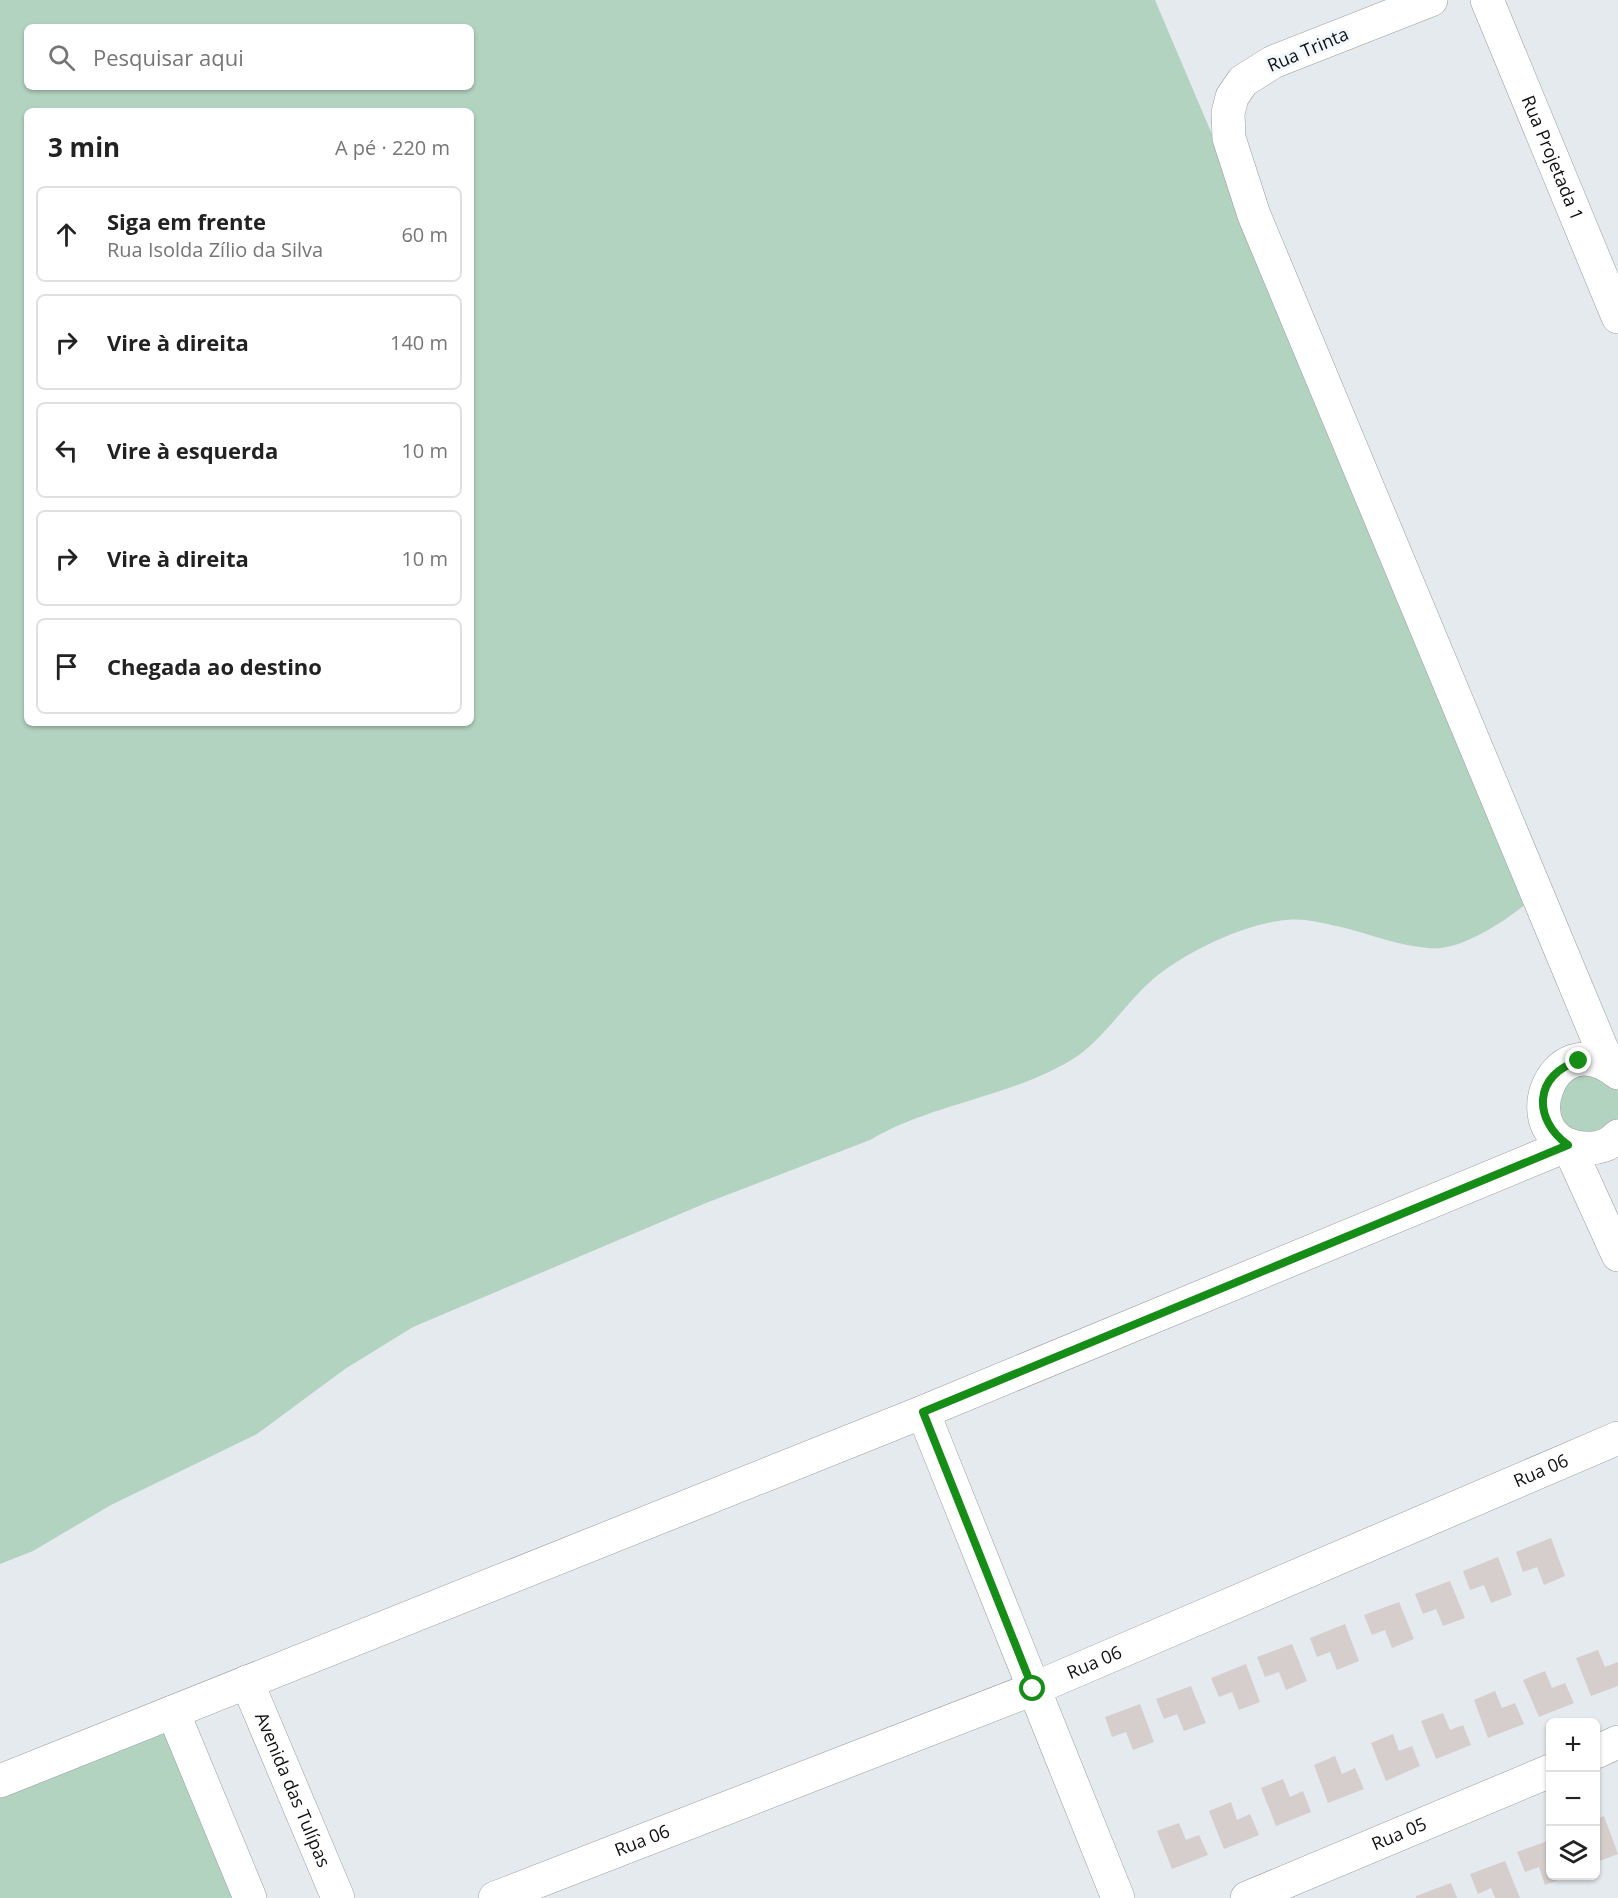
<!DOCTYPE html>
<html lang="pt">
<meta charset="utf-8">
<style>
body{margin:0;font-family:"Open Sans",sans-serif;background:#f6f6f6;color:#222}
.controls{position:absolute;right:18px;bottom:18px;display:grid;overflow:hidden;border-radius:9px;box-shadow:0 2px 4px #0004}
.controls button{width:54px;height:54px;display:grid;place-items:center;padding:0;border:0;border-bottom:2px solid #e0e0e0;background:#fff;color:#222;font:30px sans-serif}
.stop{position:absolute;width:18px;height:18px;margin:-14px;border:4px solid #168d17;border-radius:50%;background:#fff}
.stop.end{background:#168d17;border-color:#fff;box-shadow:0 2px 6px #0008}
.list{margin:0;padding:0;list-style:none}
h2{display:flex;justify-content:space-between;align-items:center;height:78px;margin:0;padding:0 24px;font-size:26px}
h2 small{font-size:20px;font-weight:400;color:#767676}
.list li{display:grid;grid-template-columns:39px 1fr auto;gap:18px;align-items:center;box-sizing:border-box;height:96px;margin:0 12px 12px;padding:0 12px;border:2px solid #e0e0e0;border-radius:9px}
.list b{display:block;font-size:22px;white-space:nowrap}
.list p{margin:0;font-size:20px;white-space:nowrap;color:#767676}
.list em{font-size:20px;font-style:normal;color:#767676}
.icon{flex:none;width:33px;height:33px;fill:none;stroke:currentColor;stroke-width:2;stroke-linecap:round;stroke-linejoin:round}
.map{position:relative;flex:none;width:1618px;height:1898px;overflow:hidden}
.search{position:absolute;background:#fff;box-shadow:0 2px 4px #0004;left:24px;top:24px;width:450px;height:66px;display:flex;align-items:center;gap:15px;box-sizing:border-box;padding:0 21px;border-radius:9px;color:#767676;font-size:22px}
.panel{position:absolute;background:#fff;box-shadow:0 2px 4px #0004;left:24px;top:108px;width:450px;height:618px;border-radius:9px}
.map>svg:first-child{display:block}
.green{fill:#b3d3c1;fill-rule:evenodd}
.building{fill:#d5cecd}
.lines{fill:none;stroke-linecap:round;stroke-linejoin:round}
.street-casing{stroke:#989da1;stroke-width:34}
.secondary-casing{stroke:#989da1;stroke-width:34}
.street{stroke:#fff;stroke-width:33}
.secondary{stroke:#fff;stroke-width:33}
.route{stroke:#168d17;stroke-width:8}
.labels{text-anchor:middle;stroke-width:6;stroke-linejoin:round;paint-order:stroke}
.street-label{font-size:18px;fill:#0e1011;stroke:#f2f7fc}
</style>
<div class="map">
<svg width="1618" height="1898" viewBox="0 0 1618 1898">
<rect width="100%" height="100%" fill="#e5eaee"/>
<g class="green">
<path d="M 0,0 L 1155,0 L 1432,653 L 1532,899 C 1508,919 1461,952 1428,948 C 1401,946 1372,935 1345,928 C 1326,924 1306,918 1287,920 C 1245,923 1183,953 1152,980 C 1127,1002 1105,1036 1079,1055 C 1016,1097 934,1102 870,1140 L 706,1203 L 413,1327 L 345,1369 L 257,1434 L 111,1505 L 33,1551 L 0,1564 ZM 27,27 L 471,27 L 471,87 L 27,87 ZM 27,111 L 471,111 L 471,723 L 27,723 Z"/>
<path d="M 1618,1073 L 1618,1136 L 1593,1149 L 1543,1110 L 1552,1077 Z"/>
<path d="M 173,1712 L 250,1898 L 0,1898 L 0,1781 Z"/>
</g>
<g class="building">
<path d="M 1551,1538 L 1565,1576 L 1544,1585 L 1537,1567 L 1523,1572 L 1516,1552 Z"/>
<path d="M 1498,1557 L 1512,1595 L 1491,1603 L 1484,1585 L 1470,1590 L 1463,1571 Z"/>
<path d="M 1450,1581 L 1465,1618 L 1443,1626 L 1436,1609 L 1423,1614 L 1415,1594 Z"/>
<path d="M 1399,1602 L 1414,1639 L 1392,1648 L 1385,1630 L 1372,1635 L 1364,1615 Z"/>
<path d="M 1345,1624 L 1359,1661 L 1337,1670 L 1330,1652 L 1317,1657 L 1310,1638 Z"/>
<path d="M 1292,1644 L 1307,1681 L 1286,1690 L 1279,1672 L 1265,1677 L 1257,1657 Z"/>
<path d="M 1598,1650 L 1605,1667 L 1618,1662 L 1618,1686 L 1591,1696 L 1576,1658 Z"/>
<path d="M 1246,1664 L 1260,1702 L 1239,1710 L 1232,1692 L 1219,1697 L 1211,1678 Z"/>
<path d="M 1545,1671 L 1552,1688 L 1565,1683 L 1574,1703 L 1539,1717 L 1523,1680 Z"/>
<path d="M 1191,1686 L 1206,1723 L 1184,1731 L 1177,1714 L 1164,1719 L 1156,1699 Z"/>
<path d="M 1495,1691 L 1502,1708 L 1515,1703 L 1524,1724 L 1488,1738 L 1474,1700 Z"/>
<path d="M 1140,1704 L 1154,1742 L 1133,1750 L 1126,1732 L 1112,1737 L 1105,1717 Z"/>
<path d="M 1443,1713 L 1450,1730 L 1463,1725 L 1471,1745 L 1436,1759 L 1421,1721 Z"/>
<path d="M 1393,1734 L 1399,1751 L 1412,1746 L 1420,1766 L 1386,1781 L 1371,1743 Z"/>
<path d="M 1335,1756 L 1342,1774 L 1355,1768 L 1364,1789 L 1328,1803 L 1314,1765 Z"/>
<path d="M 1283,1779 L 1290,1797 L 1303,1791 L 1311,1812 L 1276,1826 L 1261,1788 Z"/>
<path d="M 1231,1802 L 1237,1820 L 1250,1814 L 1259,1835 L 1224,1849 L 1209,1811 Z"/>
<path d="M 1604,1816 L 1618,1854 L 1597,1862 L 1596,1819 Z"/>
<path d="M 1179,1823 L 1186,1840 L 1199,1835 L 1208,1855 L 1172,1869 L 1157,1831 Z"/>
<path d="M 1550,1840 L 1550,1876 L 1569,1876 L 1545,1885 L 1539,1867 L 1525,1872 L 1517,1852 Z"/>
<path d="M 1505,1861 L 1520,1898 L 1495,1898 L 1491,1888 L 1478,1894 L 1470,1874 Z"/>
<path d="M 1451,1883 L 1457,1898 L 1416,1898 L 1416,1896 Z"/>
</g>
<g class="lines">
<g class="street-casing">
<g id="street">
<path d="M 1431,0 L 1273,62 L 1243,81 L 1232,97 L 1228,113 L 1229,138 L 1254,215 L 1609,1066"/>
<path id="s1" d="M 1487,0 L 1618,317"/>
<path d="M 923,1412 L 1118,1898"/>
<path d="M 1596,1752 L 1618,1742"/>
<path d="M 0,1781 L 923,1412 L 1568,1145"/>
<path id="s2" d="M 495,1898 L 1033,1689 L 1618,1438"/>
<path id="s3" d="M 1247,1898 L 1550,1771"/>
</g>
</g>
<g class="secondary-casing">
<g id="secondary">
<path d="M 1618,1073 C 1550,1018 1508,1144 1585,1148 C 1597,1149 1610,1145 1618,1136"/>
<path d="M 1568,1145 L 1618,1255"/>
<path id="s4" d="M 247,1682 L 338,1898"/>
<path d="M 173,1712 L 250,1898"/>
</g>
</g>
<use href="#street" class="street"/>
<use href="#secondary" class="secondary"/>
</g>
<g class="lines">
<path class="route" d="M 1033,1689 L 923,1412 L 1568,1145 C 1532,1119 1534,1074 1579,1061"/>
</g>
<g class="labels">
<g class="street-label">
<text transform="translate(1308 50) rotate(-23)" y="6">Rua Trinta</text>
<text dy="6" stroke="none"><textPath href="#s1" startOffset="171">Rua Projetada 1</textPath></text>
<text dy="6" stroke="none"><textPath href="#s2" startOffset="1130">Rua 06</textPath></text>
<text dy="6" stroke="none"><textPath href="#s2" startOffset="644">Rua 06</textPath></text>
<text dy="6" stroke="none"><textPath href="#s4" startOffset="117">Avenida das Tulípas</textPath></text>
<text dy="6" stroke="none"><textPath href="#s3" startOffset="165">Rua 05</textPath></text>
<text dy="6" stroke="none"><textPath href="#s2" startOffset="158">Rua 06</textPath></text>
</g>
</g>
</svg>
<div class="controls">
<button>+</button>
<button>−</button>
<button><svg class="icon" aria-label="layers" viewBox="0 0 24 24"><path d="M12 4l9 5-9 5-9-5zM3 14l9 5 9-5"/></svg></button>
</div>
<div class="stop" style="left:1033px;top:1689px"></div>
<div class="stop end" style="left:1579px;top:1061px"></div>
<div class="search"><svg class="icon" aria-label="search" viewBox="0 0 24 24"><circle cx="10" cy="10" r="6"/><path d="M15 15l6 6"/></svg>Pesquisar aqui</div>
<section class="panel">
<h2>3 min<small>A pé · 220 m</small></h2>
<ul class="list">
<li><svg class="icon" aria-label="ahead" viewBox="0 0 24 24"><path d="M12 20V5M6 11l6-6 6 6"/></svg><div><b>Siga em frente</b><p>Rua Isolda Zílio da Silva</p></div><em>60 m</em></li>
<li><svg class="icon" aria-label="right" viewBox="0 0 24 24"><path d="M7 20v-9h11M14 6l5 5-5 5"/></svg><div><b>Vire à direita</b></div><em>140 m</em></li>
<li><svg class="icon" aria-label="left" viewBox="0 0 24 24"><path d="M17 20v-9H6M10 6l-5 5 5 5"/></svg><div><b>Vire à esquerda</b></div><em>10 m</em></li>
<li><svg class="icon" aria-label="right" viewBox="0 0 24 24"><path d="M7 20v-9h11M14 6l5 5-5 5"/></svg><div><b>Vire à direita</b></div><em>10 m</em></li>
<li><svg class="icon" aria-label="arrive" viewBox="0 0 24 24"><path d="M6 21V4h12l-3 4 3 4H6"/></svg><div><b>Chegada ao destino</b></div></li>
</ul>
</section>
</div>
